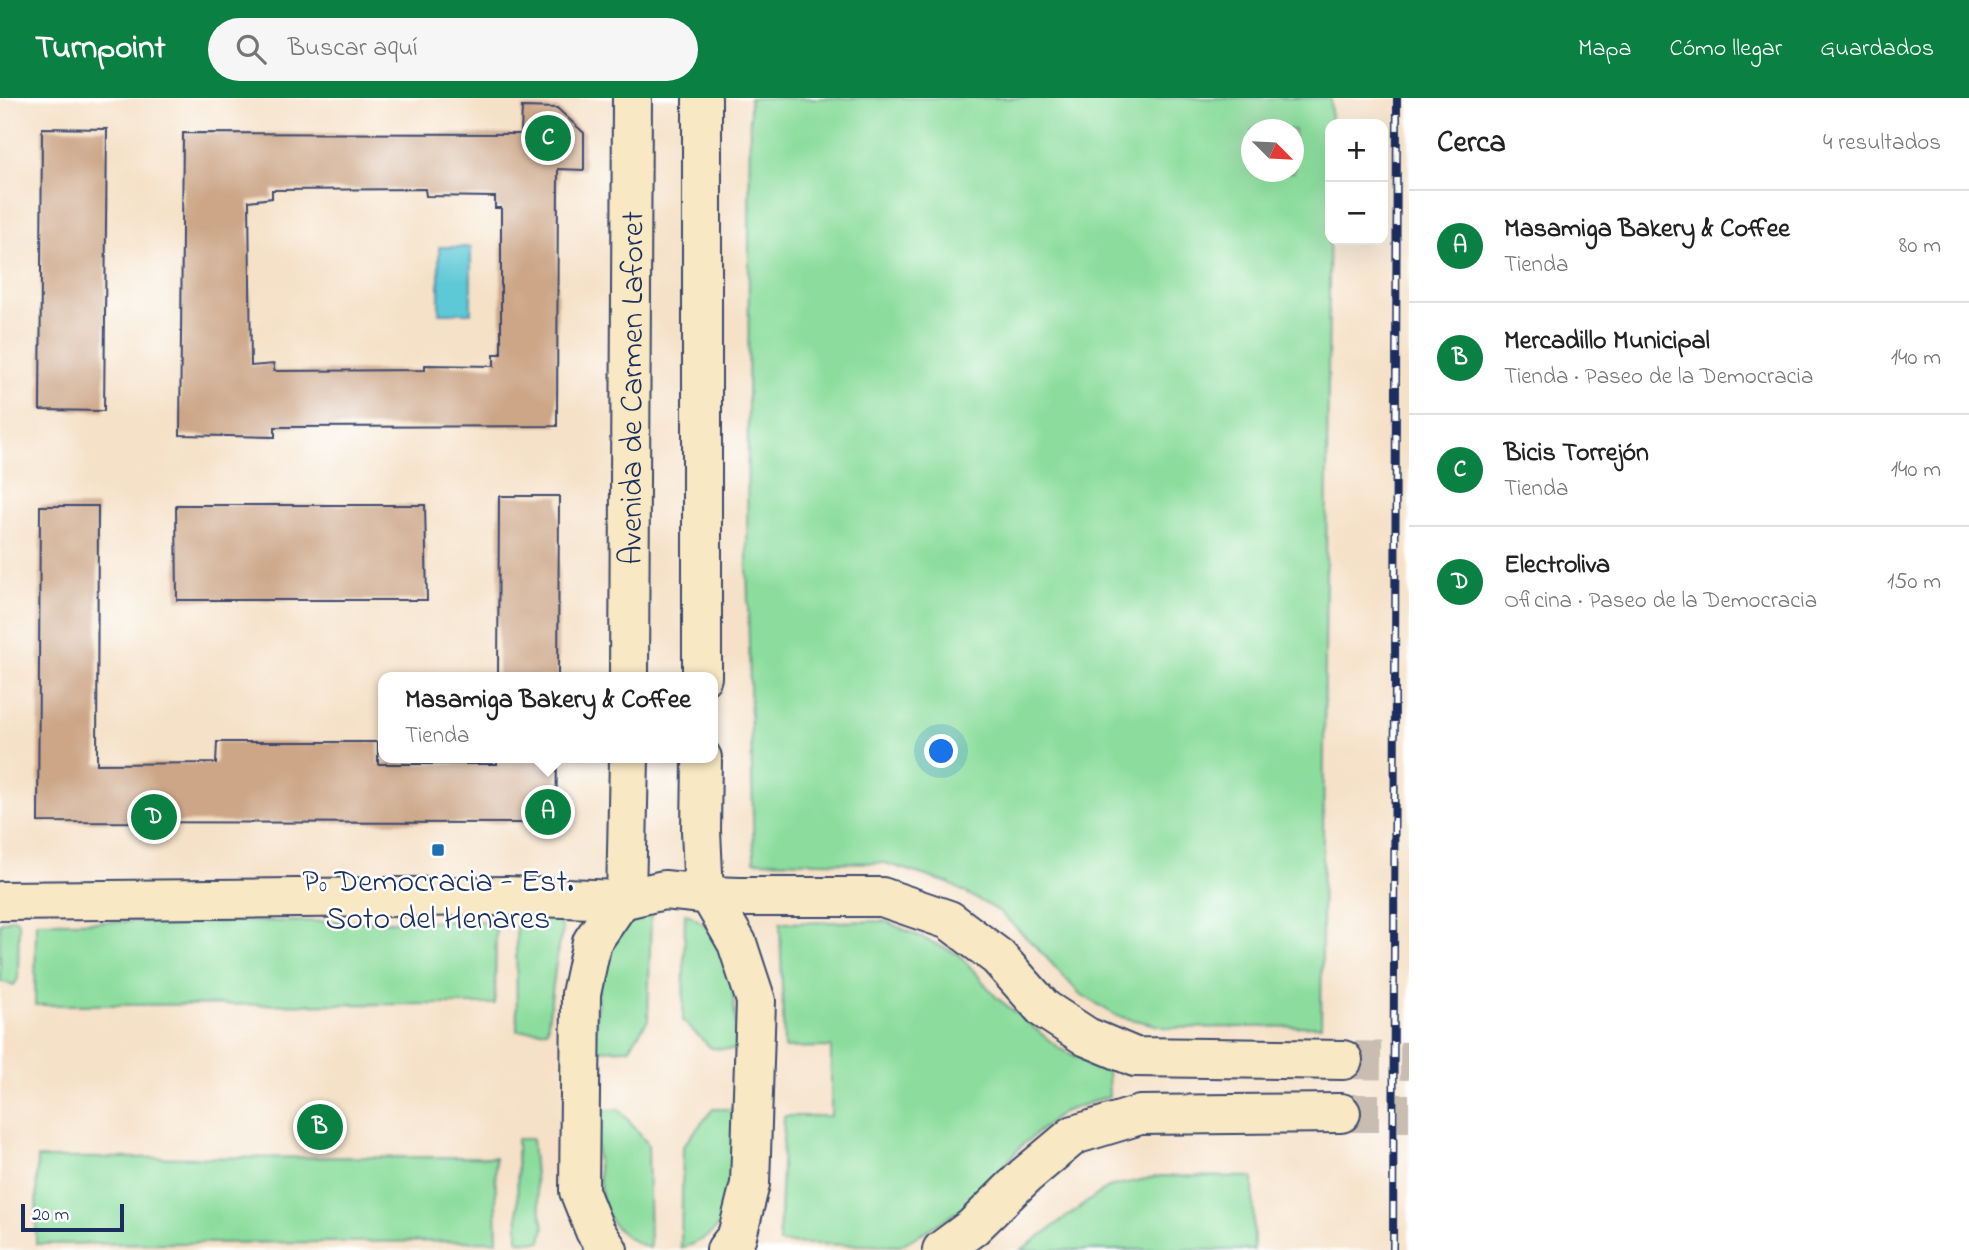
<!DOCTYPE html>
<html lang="es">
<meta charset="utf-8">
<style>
body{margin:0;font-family:"Indie Flower",sans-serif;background:#f6f6f6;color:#222}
.controls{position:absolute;right:21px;top:21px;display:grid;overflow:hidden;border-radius:14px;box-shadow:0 7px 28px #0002}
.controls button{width:63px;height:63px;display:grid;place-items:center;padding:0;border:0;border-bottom:2px solid #e0e0e0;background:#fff;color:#222;font:35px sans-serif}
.compass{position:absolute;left:1241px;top:21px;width:63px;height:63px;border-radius:50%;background:#fff;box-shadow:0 7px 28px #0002;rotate:114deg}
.scale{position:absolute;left:21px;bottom:18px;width:103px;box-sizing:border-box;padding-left:7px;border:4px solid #1b2f5e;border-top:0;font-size:19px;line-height:24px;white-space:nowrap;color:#1b2f5e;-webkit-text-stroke:5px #fff;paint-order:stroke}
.you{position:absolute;left:942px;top:654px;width:24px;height:24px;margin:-18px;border:5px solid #fff;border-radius:50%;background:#1a73e8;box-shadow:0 0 0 10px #1a73e833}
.badge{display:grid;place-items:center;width:46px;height:46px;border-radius:50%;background:#0b8043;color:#fff;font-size:23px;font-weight:700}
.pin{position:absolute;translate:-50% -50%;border:4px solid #fff;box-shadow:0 2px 7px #0006}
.popup{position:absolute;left:378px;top:574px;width:340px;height:91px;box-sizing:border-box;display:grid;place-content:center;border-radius:14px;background:#fff;filter:drop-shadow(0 2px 5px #0005);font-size:23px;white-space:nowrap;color:#767676}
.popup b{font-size:26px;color:#222}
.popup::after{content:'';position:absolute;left:50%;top:100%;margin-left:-14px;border:14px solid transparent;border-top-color:#fff}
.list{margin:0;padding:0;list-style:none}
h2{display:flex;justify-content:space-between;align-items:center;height:91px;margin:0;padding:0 28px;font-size:30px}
h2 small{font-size:23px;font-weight:400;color:#767676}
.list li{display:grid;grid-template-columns:46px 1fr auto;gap:21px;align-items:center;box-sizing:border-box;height:112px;padding:0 28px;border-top:2px solid #e0e0e0}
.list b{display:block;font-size:26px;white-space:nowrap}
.list p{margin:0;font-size:23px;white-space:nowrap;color:#767676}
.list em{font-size:23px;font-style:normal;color:#767676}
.icon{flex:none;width:38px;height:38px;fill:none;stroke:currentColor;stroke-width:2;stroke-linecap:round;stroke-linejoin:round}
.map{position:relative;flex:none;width:1409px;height:1152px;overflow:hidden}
header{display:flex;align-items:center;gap:42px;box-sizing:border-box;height:98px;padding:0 35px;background:#0b8043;color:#fff}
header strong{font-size:33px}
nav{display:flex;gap:38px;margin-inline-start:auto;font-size:24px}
.search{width:490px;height:63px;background:#f6f6f6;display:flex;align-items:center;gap:18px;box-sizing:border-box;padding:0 24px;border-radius:38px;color:#767676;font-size:26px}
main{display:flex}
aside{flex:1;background:#fff}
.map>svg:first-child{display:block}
.green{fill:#8cdd9d;stroke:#54867e;stroke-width:2;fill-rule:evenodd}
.water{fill:#5dc8d6;stroke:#3c7c9a;stroke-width:2}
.building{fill:#cca687;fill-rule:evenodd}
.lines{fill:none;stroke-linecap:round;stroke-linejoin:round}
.secondary-tunnel{stroke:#c9bdb2;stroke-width:38;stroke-dasharray:38 19;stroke-linecap:butt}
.secondary-casing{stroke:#3c4a6e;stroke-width:42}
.secondary{stroke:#f8e8c3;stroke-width:38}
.rail-casing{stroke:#1b2f5e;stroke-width:8}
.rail{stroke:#fff;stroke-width:5;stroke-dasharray:16;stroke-linecap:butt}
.poi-dot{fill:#1f6fb2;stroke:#fff;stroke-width:2.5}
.labels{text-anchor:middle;stroke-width:5;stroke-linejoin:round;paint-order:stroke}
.street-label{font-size:32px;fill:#1b2f5e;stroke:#fff}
.poi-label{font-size:32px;fill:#1b2f5e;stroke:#fff}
</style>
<header>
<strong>Turnpoint</strong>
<div class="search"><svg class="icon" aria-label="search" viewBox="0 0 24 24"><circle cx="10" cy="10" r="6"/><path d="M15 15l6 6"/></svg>Buscar aquí</div>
<nav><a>Mapa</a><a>Cómo llegar</a><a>Guardados</a></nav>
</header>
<main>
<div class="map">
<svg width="1409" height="1152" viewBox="0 0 1409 1152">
<rect width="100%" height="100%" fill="#fff"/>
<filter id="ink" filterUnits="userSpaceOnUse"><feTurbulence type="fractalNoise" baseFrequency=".0143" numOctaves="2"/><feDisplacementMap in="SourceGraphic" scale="14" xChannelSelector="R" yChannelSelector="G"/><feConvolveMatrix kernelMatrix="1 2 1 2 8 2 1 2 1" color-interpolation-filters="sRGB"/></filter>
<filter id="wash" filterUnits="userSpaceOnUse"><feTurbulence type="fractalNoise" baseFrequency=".00686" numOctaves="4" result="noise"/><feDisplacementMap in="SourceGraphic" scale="28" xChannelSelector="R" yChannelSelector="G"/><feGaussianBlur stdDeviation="1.57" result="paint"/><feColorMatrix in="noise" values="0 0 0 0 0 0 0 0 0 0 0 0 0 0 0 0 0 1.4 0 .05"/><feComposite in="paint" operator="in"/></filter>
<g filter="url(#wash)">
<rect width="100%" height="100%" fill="#f5e1c7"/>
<g class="green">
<path d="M 750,0 L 1331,0 L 1321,928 L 1169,930 L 1117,918 L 1079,895 L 1043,856 L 1000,814 L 948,785 L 885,765 L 754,763 L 747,462 ZM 1252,32 L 1294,32 L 1294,74 L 1252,74 Z"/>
<path d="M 685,815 L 695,820 L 708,829 L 731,871 L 738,952 L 711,950 L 683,923 Z"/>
<path d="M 651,816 L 648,922 L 629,951 L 593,952 L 600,874 L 618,833 L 630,822 Z"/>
<path d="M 546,818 L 559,823 L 563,833 L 558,849 L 547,932 L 517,933 L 516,827 L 525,820 Z"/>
<path d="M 14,820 L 19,825 L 18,881 L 14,887 L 0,883 L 0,825 Z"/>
<path d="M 496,823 L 495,906 L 35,907 L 36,824 Z"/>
<path d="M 885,823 L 960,857 L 996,899 L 1060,951 L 1108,973 L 1109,998 L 1063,1014 L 1022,1047 L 967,1108 L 900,1148 L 779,1145 L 784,1018 L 831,1018 L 831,949 L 784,950 L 780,825 Z"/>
<path d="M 619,1011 L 648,1046 L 650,1150 C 607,1136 602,1110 598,1069 C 597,1051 595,1032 594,1014 Z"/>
<path d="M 713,1011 L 734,1011 C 734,1046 739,1099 718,1128 C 709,1140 695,1146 681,1150 L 683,1048 Z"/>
<path d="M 517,1041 L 532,1041 L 536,1090 L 544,1129 L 541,1144 L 518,1143 Z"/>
<path d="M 495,1059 L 497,1143 L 36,1146 L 37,1060 Z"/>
<path d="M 1160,1078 L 1253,1079 L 1254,1152 L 1021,1152 L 1108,1089 Z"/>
</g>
<rect class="water" x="439" y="149" width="32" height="66"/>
<g id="blocks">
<g class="building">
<path d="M 522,9 L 557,10 L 584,35 L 584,72 L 558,71 L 557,328 L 275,329 L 275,339 L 180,337 L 183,35 L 521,36 ZM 425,91 L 426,98 L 495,99 L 495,110 L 501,110 L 501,256 L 494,256 L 494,268 L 425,267 L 425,272 L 274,273 L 274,266 L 251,268 L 249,103 L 272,100 L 272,92 Z"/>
<path d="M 42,30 L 107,31 L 104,313 L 40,312 Z"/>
<path d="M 499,398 L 559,398 L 558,579 L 498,579 Z"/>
<path d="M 176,407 L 425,407 L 427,502 L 177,502 Z"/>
<path d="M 40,408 L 98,408 L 97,666 L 216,665 L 217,644 L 378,644 L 378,666 L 497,666 L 497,660 L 557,660 L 556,725 L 38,724 Z"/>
</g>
</g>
</g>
<g filter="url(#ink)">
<use href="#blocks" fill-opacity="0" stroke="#3c4a6e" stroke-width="2"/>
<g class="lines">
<g class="secondary-tunnel">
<path d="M 1343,962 L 1409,963"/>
<path d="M 1341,1015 L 1409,1015"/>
</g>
<g class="secondary-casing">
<g id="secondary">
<path id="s1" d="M 629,579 L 632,0"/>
<path d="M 702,579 L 702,0"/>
<path d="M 702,660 L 701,733 L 704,796"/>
<path d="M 710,798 L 737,845 L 756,903 L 750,1086 L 737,1138 L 726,1152"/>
<path d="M 626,800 L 629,660"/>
<path d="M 0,803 L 507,798 L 621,802 L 664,792 L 704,796 L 710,798 L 740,799 L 882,799 L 949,822 L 998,859 L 1044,911 L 1087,939 L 1135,959 L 1343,962"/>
<path d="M 608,1152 L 595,1133 L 579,1093 L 581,896 L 592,844 L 621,802"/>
<path d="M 942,1152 L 973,1129 L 1025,1078 L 1074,1037 L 1140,1017 L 1341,1015"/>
</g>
</g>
<use href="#secondary" class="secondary"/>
<g class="rail-casing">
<path id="rail" d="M 1393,1152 L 1397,0"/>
</g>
<use href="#rail" class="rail"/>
</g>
</g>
<rect class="poi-dot" x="431" y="745" width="14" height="14" rx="3.5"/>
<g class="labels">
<g class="street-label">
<text dy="11" stroke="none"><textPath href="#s1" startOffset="289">Avenida de Carmen Laforet</textPath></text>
</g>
<g class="poi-label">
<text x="438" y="793">Pº Democracia - Est.<tspan x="438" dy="37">Soto del Henares</tspan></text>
</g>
</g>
</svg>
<div class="controls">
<button>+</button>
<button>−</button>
</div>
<svg class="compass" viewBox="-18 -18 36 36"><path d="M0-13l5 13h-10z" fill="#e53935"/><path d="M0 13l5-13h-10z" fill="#767676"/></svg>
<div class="scale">20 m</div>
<div class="you"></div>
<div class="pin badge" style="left:548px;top:714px">A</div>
<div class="popup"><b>Masamiga Bakery &amp; Coffee</b>Tienda</div>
<div class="pin badge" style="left:320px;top:1029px">B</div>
<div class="pin badge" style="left:548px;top:40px">C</div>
<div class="pin badge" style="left:154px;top:719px">D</div>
</div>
<aside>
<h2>Cerca<small>4 resultados</small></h2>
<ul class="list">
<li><span class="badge">A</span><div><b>Masamiga Bakery &amp; Coffee</b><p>Tienda</p></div><em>80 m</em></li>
<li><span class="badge">B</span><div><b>Mercadillo Municipal</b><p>Tienda · Paseo de la Democracia</p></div><em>140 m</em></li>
<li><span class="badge">C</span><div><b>Bicis Torrejón</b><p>Tienda</p></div><em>140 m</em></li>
<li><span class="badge">D</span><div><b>Electroliva</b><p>Oficina · Paseo de la Democracia</p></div><em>150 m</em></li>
</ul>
</aside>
</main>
